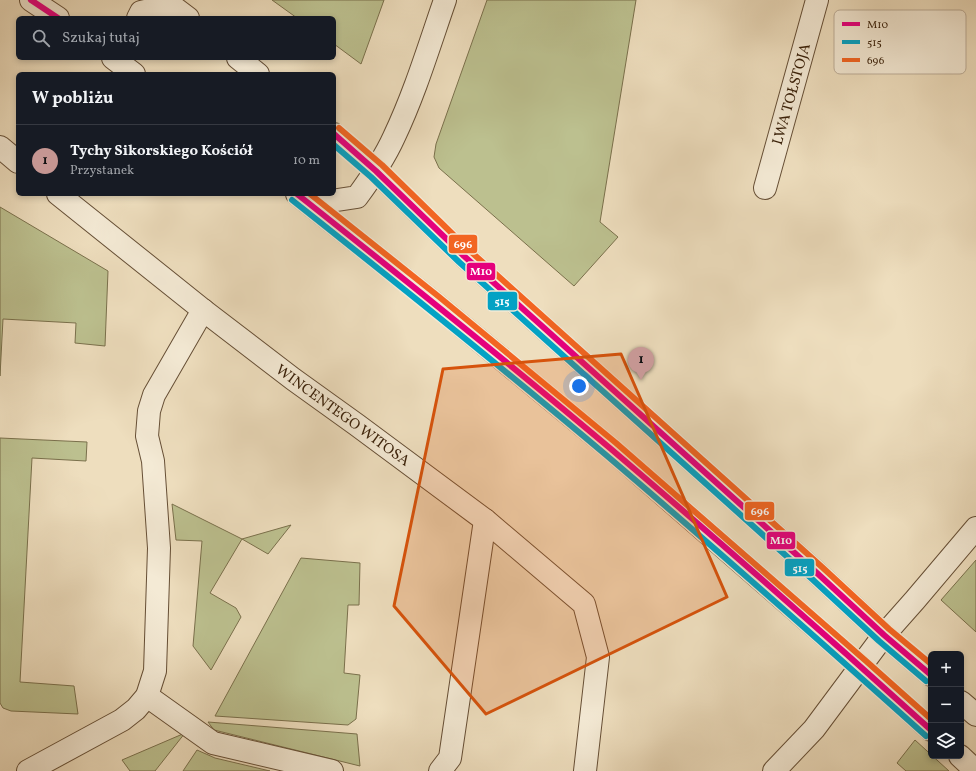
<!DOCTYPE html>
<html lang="pl">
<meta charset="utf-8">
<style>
body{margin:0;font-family:Vollkorn,serif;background:#242831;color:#f1f3f6}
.controls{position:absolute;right:12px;bottom:12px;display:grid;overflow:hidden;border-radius:6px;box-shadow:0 2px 6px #0003}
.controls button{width:36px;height:36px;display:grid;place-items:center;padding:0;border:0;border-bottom:1px solid #363941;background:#171b24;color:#f1f3f6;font:20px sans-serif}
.you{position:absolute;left:579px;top:386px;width:14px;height:14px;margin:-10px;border:3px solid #fff;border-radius:50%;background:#1a73e8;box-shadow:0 0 0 6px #1a73e833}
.badge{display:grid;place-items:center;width:26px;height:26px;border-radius:50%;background:#c59692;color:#111;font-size:13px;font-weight:700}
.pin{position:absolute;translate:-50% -33px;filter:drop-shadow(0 1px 2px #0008)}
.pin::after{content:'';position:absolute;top:21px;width:14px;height:12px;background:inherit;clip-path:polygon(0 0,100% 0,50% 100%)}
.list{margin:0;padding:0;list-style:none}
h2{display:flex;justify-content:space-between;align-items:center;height:52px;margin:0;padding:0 16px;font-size:17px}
h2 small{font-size:13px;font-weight:400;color:#9ea1a6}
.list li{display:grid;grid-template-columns:26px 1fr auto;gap:12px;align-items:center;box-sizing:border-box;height:72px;padding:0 16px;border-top:1px solid #363941}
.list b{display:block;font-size:15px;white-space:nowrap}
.list p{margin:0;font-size:13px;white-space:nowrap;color:#9ea1a6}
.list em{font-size:13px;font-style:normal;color:#9ea1a6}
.icon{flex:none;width:22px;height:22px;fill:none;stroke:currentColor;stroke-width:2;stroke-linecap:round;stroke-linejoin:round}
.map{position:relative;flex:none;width:976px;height:771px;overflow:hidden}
.search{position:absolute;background:#171b24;box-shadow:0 2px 6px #0003;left:16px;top:16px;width:320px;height:44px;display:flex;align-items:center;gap:10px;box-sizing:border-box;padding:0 14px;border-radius:6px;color:#9ea1a6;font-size:15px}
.panel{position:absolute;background:#171b24;box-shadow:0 2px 6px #0003;left:16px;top:72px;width:320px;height:124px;border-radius:6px}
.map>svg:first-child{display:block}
.green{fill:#bcc08f;stroke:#7a704c}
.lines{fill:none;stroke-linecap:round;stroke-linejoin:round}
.minor-casing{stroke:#664f36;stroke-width:24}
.minor{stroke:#f4ead5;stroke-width:22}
.bus-1-casing{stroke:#f4ead5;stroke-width:9}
.bus-2-casing{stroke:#f4ead5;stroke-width:9}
.bus-3-casing{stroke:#f4ead5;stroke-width:9}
.bus-1{stroke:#e5007d;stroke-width:6}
.bus-2{stroke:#03a2c4;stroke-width:6}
.bus-3{stroke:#f26522;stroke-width:6}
.marked{fill:#d6530c;fill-opacity:0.2;stroke:#d6530c;stroke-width:3;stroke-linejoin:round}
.labels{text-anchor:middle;stroke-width:3;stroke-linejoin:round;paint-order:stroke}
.street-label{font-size:15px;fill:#381f08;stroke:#f4ead5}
.key{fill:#f4ead5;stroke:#bcad98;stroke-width:1}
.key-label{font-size:11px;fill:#381f08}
.line-badge{stroke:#f4ead5;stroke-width:1.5}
.badge-label{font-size:11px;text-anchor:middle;font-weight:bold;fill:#fff}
</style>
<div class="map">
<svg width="976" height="771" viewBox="0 0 976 771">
<rect width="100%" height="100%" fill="#eedebe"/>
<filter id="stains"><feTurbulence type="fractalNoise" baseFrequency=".005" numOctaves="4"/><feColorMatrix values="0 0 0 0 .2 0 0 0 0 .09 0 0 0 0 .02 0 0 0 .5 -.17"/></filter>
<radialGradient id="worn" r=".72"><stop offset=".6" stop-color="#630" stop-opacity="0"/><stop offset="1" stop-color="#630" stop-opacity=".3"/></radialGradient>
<g class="green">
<path d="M 272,0 L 384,0 L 361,64 L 334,44 L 334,18 L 297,18 Z"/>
<path d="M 487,0 L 636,0 L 600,222 L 618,237 L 574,286 L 439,168 L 434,157 L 436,144 Z"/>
<path d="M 0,207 L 108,271 L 105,346 L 75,343 L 76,323 L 3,319 L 0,376 Z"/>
<path d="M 0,438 L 87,442 L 86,461 L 32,458 L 20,682 L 74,686 L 78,714 L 11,711 L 3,708 L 0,703 Z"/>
<path d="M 172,504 L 242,539 L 291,525 L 268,554 L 242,539 L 210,593 L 236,608 L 241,617 L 211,670 L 193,646 L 202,541 L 176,540 Z"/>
<path d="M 301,558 L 360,563 L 359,605 L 348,605 L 344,673 L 360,675 L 356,719 L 348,725 L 215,716 Z"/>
<path d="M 976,560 L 976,632 L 941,600 Z"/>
<path d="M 208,722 L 357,734 L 360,766 L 214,730 Z"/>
<path d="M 185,733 L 155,771 L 130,771 L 122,760 Z"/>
<path d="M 915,740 L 949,771 L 906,771 L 897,763 Z"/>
<path d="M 197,750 L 215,758 L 270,771 L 183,771 Z"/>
</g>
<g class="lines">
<g class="minor-casing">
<g id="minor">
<path d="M 31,0 L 58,18"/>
<path d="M 164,0 L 188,18"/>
<path d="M 138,18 L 141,12 L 171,5"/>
<path d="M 113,58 L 134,74"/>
<path d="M 238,58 L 258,74"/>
<path d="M 334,134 L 376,171 L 464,256 L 817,573 L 884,635 L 931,675"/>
<path d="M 0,147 L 18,162"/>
<path d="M 765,188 L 817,0"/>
<path d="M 58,194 L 203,310 L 293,379 L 357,425 L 485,520 L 584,604 L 598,657 L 585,771"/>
<path d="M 297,194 L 433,302 L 611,449 L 861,667 L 931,730"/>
<path d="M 311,204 L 357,197 C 371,178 384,159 394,137 C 415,93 429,46 445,0"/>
<path d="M 147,696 L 213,743 L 332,771"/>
<path d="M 961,702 L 976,715"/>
<path d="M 960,756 L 976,771"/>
<path d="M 28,771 L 122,720 L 136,709 L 147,696 L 155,671 L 159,548 L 153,461 L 147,436 L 149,411 L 154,395 L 203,310"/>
<path d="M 440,771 L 450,758 L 485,520"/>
<path d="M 774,771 L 814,729 L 884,635 L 915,600 L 976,528"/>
</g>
</g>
<use href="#minor" class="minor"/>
<g class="bus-1-casing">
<g id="bus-1">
<path d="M 31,0 L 58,18"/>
<path d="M 334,134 L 376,171 L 464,256 L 817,573 L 884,635 L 931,675"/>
<path d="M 297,194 C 403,278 508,362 611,449 C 719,541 826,635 931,730"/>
</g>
</g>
<g class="bus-2-casing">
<g id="bus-2">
<path d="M 334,145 L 371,177 L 459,262 L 812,579 L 879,641 L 926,681"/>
<path d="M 292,200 C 398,284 503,368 606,455 C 714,547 820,641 926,736"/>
</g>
</g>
<g class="bus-3-casing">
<g id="bus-3">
<path d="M 339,128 L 382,165 L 469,250 L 822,567 L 889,629 L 931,664"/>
<path d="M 310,194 L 438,296 L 616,443 L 866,661 L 931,719"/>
</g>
</g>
<use href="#bus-1" class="bus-1"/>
<use href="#bus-2" class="bus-2"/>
<use href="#bus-3" class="bus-3"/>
</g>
<path class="marked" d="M 621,354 L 727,597 L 486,714 L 394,606 L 443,369 Z"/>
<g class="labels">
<g class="street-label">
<text transform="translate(791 94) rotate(-74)" y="5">LWA TOŁSTOJA</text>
<text transform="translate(343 415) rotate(36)" y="5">WINCENTEGO WITOSA</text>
</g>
</g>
<rect x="834" y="10" width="132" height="64" rx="6" class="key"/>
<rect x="842" y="22" width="18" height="4" fill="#e5007d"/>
<rect x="842" y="40" width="18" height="4" fill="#03a2c4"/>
<rect x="842" y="58" width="18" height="4" fill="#f26522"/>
<g class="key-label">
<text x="867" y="28">M10</text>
<text x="867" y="46">515</text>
<text x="867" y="64">696</text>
</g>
<g class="line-badge">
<rect x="448" y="234" width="30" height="20" rx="4" fill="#f26522"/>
<rect x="466" y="262" width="30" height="19" rx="4" fill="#e5007d"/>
<rect x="487" y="291" width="31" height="20" rx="4" fill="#03a2c4"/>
<rect x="744" y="501" width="31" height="20" rx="4" fill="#f26522"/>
<rect x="766" y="531" width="30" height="19" rx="4" fill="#e5007d"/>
<rect x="784" y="558" width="31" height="19" rx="4" fill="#03a2c4"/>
</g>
<g class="badge-label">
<text x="463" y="248">696</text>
<text x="481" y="275">M10</text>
<text x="502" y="305">515</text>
<text x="760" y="515">696</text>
<text x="781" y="544">M10</text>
<text x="800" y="572">515</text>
</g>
<rect width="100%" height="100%" filter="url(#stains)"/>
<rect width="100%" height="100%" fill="url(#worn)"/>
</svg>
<div class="controls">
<button>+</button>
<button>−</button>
<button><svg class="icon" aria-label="layers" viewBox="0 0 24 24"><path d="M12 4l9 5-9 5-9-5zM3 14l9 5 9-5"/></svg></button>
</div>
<div class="you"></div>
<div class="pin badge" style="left:641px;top:380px">1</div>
<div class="search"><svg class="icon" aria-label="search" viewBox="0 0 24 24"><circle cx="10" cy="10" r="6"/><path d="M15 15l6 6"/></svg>Szukaj tutaj</div>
<section class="panel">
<h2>W pobliżu<small></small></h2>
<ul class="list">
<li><span class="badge">1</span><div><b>Tychy Sikorskiego Kościół</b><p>Przystanek</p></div><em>10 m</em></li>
</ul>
</section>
</div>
